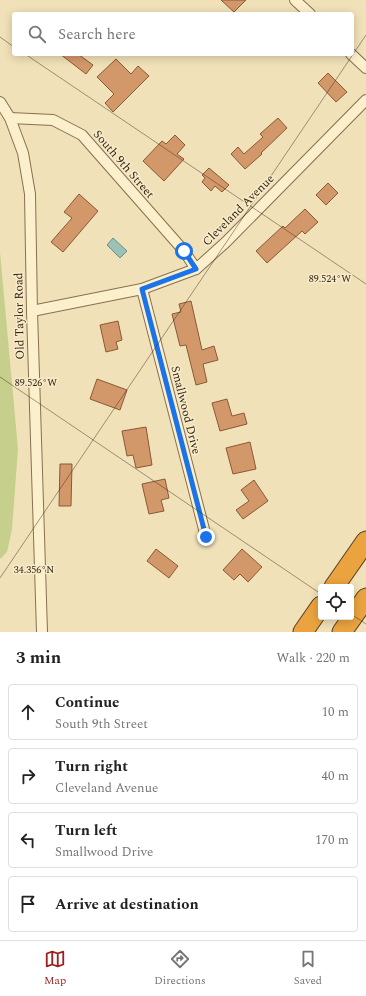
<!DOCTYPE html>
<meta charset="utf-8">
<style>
body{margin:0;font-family:Spectral,serif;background:#f2f2f2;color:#222}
.controls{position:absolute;right:12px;bottom:12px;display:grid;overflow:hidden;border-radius:4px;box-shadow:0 2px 10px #0003}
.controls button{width:36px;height:36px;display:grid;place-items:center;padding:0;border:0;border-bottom:1px solid #e0e0e0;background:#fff;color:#222;font:20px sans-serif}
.stop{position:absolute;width:12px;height:12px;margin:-9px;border:3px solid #1a73e8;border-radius:50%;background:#fff}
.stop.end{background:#1a73e8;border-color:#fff;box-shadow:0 1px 4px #0008}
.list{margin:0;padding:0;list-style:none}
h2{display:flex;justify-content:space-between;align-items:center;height:52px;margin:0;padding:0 16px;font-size:17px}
h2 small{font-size:13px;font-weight:400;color:#767676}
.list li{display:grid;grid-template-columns:26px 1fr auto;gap:12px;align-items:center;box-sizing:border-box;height:56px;margin:0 8px 8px;padding:0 8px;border:1px solid #e0e0e0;border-radius:4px}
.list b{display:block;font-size:15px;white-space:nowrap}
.list p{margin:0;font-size:13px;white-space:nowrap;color:#767676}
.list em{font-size:13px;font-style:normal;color:#767676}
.icon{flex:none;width:22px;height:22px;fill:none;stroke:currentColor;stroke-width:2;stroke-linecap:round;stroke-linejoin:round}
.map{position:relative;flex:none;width:366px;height:632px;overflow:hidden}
.search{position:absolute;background:#fff;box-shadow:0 2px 10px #0003;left:12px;right:12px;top:12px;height:44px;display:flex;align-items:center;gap:10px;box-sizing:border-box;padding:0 14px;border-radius:4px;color:#767676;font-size:15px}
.sheet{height:308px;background:#fff}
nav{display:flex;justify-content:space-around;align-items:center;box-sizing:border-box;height:56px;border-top:1px solid #e0e0e0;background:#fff;font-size:11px;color:#767676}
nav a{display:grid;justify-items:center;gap:2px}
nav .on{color:#9c201e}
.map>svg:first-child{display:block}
.green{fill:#c6cf8c}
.water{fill:#9ec1b7;stroke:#658e85}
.building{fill:#d3986a;stroke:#895936}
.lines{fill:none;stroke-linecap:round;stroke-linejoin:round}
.street-casing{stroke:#887052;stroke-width:12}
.highway-casing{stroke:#553e28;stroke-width:21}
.street{stroke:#fcefcb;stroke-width:10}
.highway{stroke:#eaa33f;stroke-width:19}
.route{stroke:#1a73e8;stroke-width:5}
.ticks{fill:none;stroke:#352719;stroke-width:1;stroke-opacity:0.45}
.labels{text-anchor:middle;stroke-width:3;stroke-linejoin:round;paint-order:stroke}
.street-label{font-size:12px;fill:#352719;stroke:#f8ebc8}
.ticks-label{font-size:10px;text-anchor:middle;fill:#352719;stroke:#f8ebc8;stroke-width:3;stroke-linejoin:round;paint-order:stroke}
</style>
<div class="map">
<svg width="366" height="632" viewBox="0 0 366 632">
<rect width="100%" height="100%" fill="#f1e1b8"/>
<path class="green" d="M 0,252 L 18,449 L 12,529 L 7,552 L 0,559 Z"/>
<path class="water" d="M 113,238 L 127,251 L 120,258 L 107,245 Z"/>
<g class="building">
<path d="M 221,0 L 246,0 L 234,12 Z"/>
<path d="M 60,54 L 78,54 L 93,65 L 86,74 Z"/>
<path d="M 116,59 L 131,74 L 138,66 L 149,76 L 113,112 L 105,103 L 114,94 L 97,77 Z"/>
<path d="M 328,73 L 347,92 L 336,102 L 318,83 Z"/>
<path d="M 278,118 L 287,128 L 261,153 L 262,154 L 245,169 L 231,154 L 238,147 L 244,154 L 263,137 L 260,134 Z"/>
<path d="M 175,135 L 185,145 L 177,154 L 184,159 L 164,181 L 143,161 L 162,141 L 166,144 Z"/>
<path d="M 209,168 L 229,185 L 222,192 L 215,186 L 211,191 L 202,182 L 205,178 L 202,175 Z"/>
<path d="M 328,183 L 338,193 L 326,205 L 316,195 Z"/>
<path d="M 79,194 L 98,211 L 63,252 L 51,242 L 72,218 L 64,212 Z"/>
<path d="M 305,209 L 318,222 L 305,234 L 302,231 L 267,263 L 256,251 L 283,226 L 285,228 Z"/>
<path d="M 191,301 L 202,350 L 214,346 L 218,360 L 203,364 L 207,382 L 196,385 L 186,345 L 180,346 L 172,314 L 181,312 L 179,304 Z"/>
<path d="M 118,321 L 122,340 L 116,342 L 118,349 L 106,352 L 100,325 Z"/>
<path d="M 97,379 L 127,390 L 120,410 L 90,399 Z"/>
<path d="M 227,399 L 232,416 L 244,413 L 247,424 L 220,431 L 212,403 Z"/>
<path d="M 146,427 L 152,465 L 136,468 L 133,455 L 127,456 L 122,431 Z"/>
<path d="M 250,442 L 256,469 L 233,474 L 226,448 Z"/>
<path d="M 60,464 L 72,464 L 71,506 L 59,506 Z"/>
<path d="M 165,479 L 169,498 L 161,500 L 164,511 L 149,514 L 142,484 Z"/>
<path d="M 254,480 L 268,501 L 243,519 L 236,510 L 249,501 L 241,490 Z"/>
<path d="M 156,549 L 178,566 L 169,578 L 147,561 Z"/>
<path d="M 242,549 L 262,567 L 248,582 L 240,574 L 234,580 L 223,570 Z"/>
</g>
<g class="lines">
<g class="street-casing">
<g id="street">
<path d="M 295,0 L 310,14"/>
<path d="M 351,54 L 366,68"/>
<path d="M 0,102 L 10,118 L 23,153 L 30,194 L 32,311 L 42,632"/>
<path d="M 10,118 L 53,120 L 82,135 L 184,251 L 196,269"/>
<path d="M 142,289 L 206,537"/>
<path d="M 32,311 L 142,289 L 196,269 L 226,242 L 366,100"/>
</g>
</g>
<g class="highway-casing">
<g id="highway">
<path d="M 334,587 L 366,541"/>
<path d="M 303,632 L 321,606"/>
<path d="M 342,632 L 366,598"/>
</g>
</g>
<use href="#street" class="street"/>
<use href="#highway" class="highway"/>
</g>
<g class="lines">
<path class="route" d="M 184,251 L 196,269 L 142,289 L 206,537"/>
</g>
<path class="ticks" d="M 0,37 L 14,47M 25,54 L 366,284M 0,377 L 321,594M 0,578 L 366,35M 351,614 L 366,624"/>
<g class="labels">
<g class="street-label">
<text transform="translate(124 164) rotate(49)" y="4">South 9th Street</text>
<text transform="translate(238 210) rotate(-45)" y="4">Cleveland Avenue</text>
<text transform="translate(19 316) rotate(-91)" y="4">Old Taylor Road</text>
<text transform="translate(186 410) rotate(76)" y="4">Smallwood Drive</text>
</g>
</g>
<g class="ticks-label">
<text x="330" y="282">89.524°W</text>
<text x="36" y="386">89.526°W</text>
<text x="34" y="573">34.356°N</text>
</g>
</svg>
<div class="controls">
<button><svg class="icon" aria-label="locate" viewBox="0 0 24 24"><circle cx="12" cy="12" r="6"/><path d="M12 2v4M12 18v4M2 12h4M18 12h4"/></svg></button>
</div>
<div class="stop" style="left:184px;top:251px"></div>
<div class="stop end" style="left:206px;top:537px"></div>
<div class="search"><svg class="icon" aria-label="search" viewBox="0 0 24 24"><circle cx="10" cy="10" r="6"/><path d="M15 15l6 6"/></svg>Search here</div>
</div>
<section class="sheet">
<h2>3 min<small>Walk · 220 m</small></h2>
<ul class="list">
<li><svg class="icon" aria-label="ahead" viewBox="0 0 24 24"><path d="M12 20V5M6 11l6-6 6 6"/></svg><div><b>Continue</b><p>South 9th Street</p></div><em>10 m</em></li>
<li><svg class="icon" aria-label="right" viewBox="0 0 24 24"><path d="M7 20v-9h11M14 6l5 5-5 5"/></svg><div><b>Turn right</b><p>Cleveland Avenue</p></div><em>40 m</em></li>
<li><svg class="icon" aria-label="left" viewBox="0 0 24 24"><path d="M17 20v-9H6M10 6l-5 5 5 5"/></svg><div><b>Turn left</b><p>Smallwood Drive</p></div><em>170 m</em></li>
<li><svg class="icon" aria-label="arrive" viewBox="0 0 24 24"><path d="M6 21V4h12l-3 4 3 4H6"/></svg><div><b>Arrive at destination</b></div></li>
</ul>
</section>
<nav>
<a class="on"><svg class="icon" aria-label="map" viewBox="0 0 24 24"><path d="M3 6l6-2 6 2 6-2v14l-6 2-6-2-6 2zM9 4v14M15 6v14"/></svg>Map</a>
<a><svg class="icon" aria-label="directions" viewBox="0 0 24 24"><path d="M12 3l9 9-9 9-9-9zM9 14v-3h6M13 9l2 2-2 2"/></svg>Directions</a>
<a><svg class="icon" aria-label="saved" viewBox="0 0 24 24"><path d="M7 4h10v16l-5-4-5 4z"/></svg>Saved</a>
</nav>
